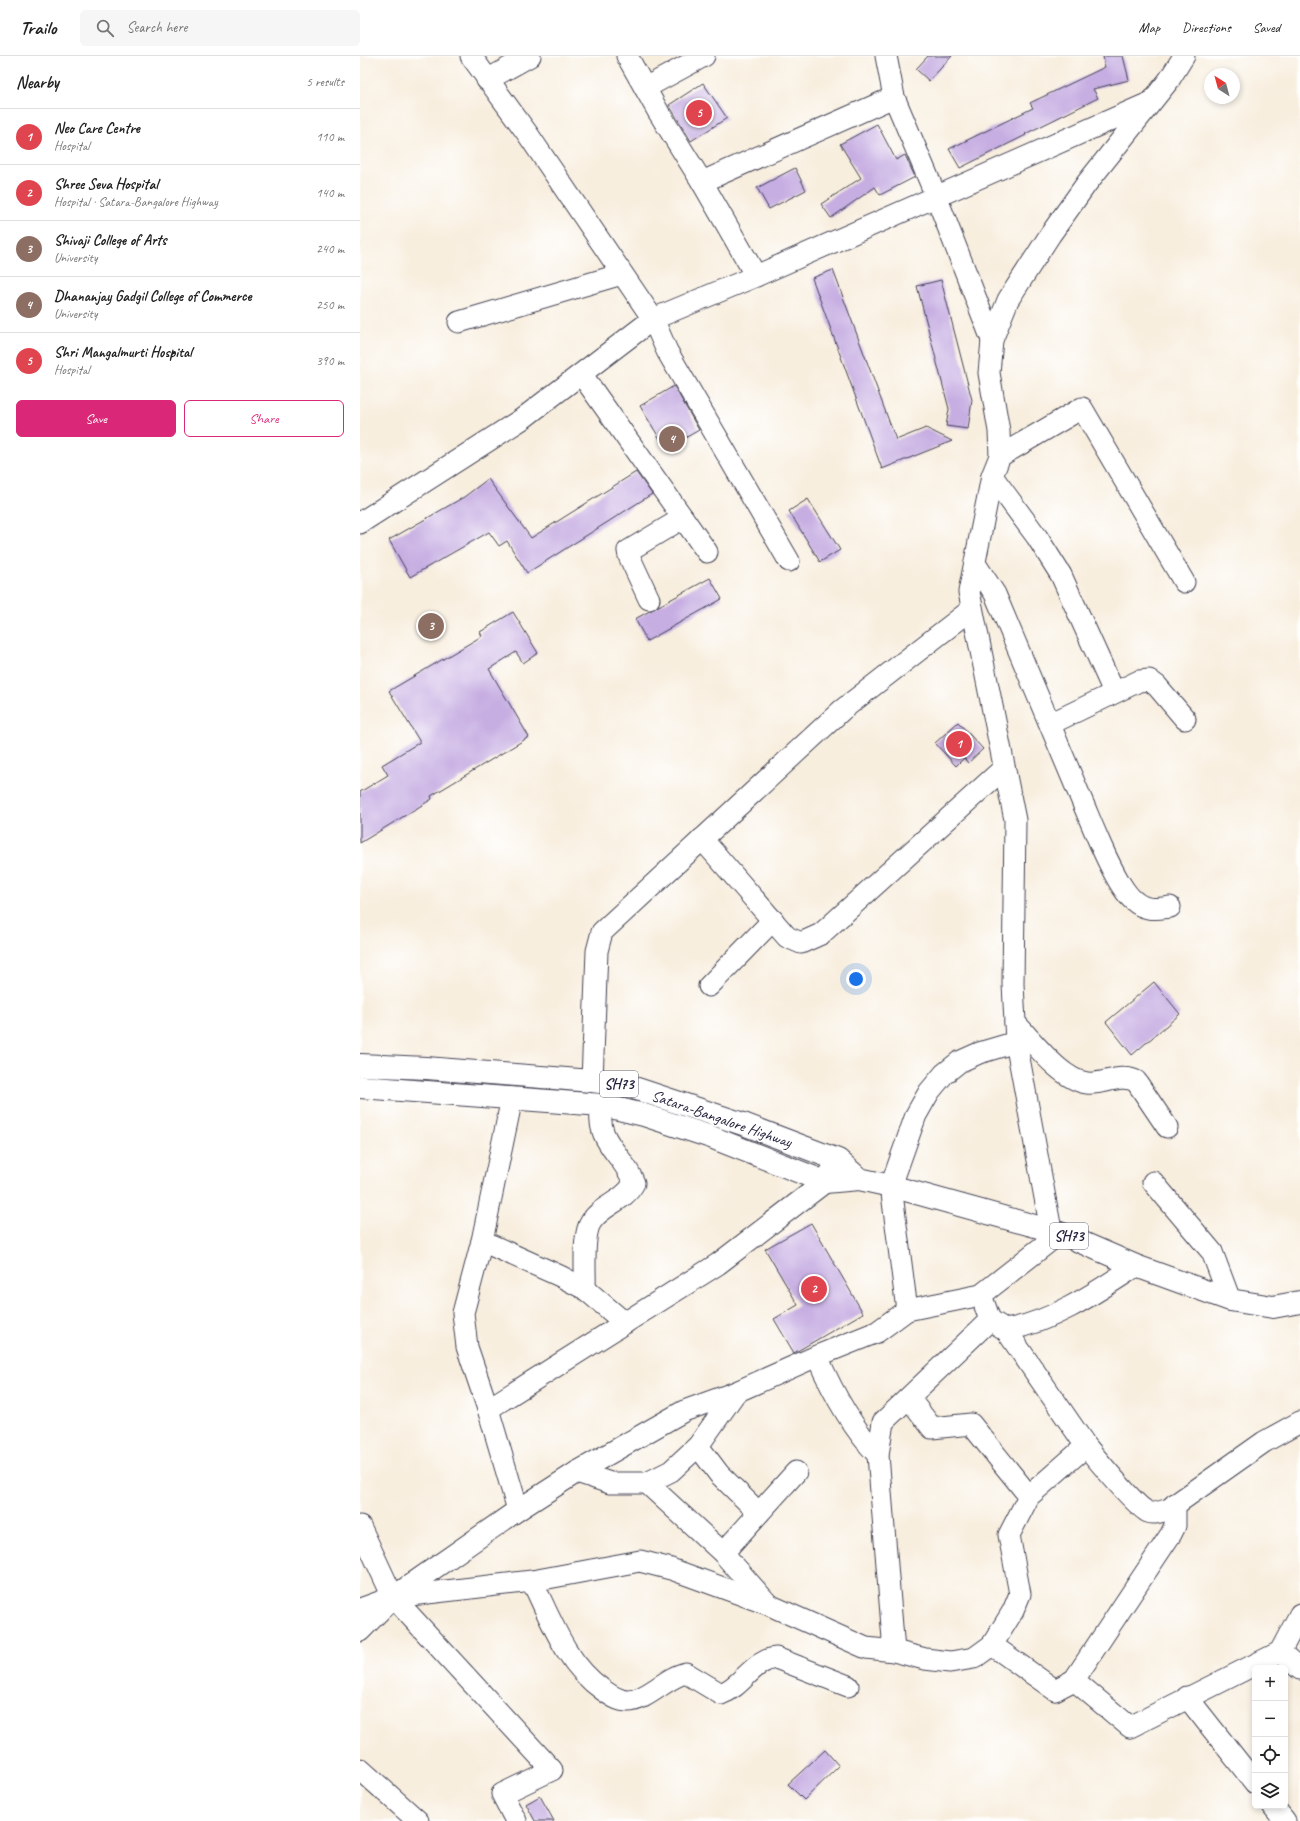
<!DOCTYPE html>
<meta charset="utf-8">
<style>
body{margin:0;font-family:Caveat,sans-serif;background:#f6f6f6;color:#222}
.controls{position:absolute;right:12px;bottom:12px;display:grid;overflow:hidden;border-radius:6px;box-shadow:0 2px 6px #0003}
.controls button{width:36px;height:36px;display:grid;place-items:center;padding:0;border:0;border-bottom:1px solid #e0e0e0;background:#fff;color:#222;font:20px sans-serif}
.compass{position:absolute;left:844px;top:12px;width:36px;height:36px;border-radius:50%;background:#fff;box-shadow:0 2px 6px #0003;rotate:324deg}
.you{position:absolute;left:496px;top:923px;width:14px;height:14px;margin:-10px;border:3px solid #fff;border-radius:50%;background:#1a73e8;box-shadow:0 0 0 6px #1a73e833}
.badge{display:grid;place-items:center;width:26px;height:26px;border-radius:50%;background:#db2777;color:#fff;font-size:13px;font-weight:700}
.pin{position:absolute;translate:-50% -50%;border:2px solid #fff;box-shadow:0 1px 4px #0006}
.list{margin:0;padding:0;list-style:none}
h2{display:flex;justify-content:space-between;align-items:center;height:52px;margin:0;padding:0 16px;font-size:17px}
h2 small{font-size:13px;font-weight:400;color:#767676}
.list li{display:grid;grid-template-columns:26px 1fr auto;gap:12px;align-items:center;box-sizing:border-box;height:56px;padding:0 16px;border-top:1px solid #e0e0e0}
.list b{display:block;font-size:15px;white-space:nowrap}
.list p{margin:0;font-size:13px;white-space:nowrap;color:#767676}
.list em{font-size:13px;font-style:normal;color:#767676}
.actions{display:flex;gap:8px;padding:12px 16px}
.actions a{flex:1;padding:9px 0;border:1px solid #db2777;border-radius:6px;text-align:center;font-size:14px;color:#db2777}
.actions .main{background:#db2777;color:#fff}
.icon{flex:none;width:22px;height:22px;fill:none;stroke:currentColor;stroke-width:2;stroke-linecap:round;stroke-linejoin:round}
.map{position:relative;flex:none;width:940px;height:1765px;overflow:hidden}
header{display:flex;align-items:center;gap:24px;box-sizing:border-box;height:56px;padding:0 20px;background:#fff;border-bottom:1px solid #e0e0e0}
header strong{font-size:19px}
nav{display:flex;gap:22px;margin-inline-start:auto;font-size:14px}
.search{width:280px;height:36px;background:#f6f6f6;display:flex;align-items:center;gap:10px;box-sizing:border-box;padding:0 14px;border-radius:6px;color:#767676;font-size:15px}
main{display:flex}
aside{flex:1;background:#fff}
.map>svg:first-child{display:block}
.building{fill:#c6ade2}
.lines{fill:none;stroke-linecap:round;stroke-linejoin:round}
.minor-casing{stroke:#424153;stroke-width:23}
.major-casing{stroke:#424153;stroke-width:24}
.minor{stroke:#fff;stroke-width:21}
.major{stroke:#fff;stroke-width:22}
.labels{text-anchor:middle;stroke-width:3;stroke-linejoin:round;paint-order:stroke}
.shield{fill:#fff;stroke:#646476;stroke-width:1}
.shield-label{font-size:15px;font-weight:bold;fill:#22223b}
.street-label{font-size:16px;fill:#22223b;stroke:#fff}
</style>
<header>
<strong>Trailo</strong>
<div class="search"><svg class="icon" aria-label="search" viewBox="0 0 24 24"><circle cx="10" cy="10" r="6"/><path d="M15 15l6 6"/></svg>Search here</div>
<nav><a>Map</a><a>Directions</a><a>Saved</a></nav>
</header>
<main>
<aside>
<h2>Nearby<small>5 results</small></h2>
<ul class="list">
<li><span class="badge" style="background:#e0444e">1</span><div><b>Neo Care Centre</b><p>Hospital</p></div><em>110 m</em></li>
<li><span class="badge" style="background:#e0444e">2</span><div><b>Shree Seva Hospital</b><p>Hospital · Satara-Bangalore Highway</p></div><em>140 m</em></li>
<li><span class="badge" style="background:#8d6e63">3</span><div><b>Shivaji College of Arts</b><p>University</p></div><em>240 m</em></li>
<li><span class="badge" style="background:#8d6e63">4</span><div><b>Dhananjay Gadgil College of Commerce</b><p>University</p></div><em>250 m</em></li>
<li><span class="badge" style="background:#e0444e">5</span><div><b>Shri Mangalmurti Hospital</b><p>Hospital</p></div><em>390 m</em></li>
</ul>
<div class="actions"><a class="main">Save</a><a>Share</a></div>
</aside>
<div class="map">
<svg width="940" height="1765" viewBox="0 0 940 1765">
<rect width="100%" height="100%" fill="#fff"/>
<filter id="ink" filterUnits="userSpaceOnUse"><feTurbulence type="fractalNoise" baseFrequency=".025" numOctaves="2"/><feDisplacementMap in="SourceGraphic" scale="8" xChannelSelector="R" yChannelSelector="G"/><feConvolveMatrix kernelMatrix="1 2 1 2 8 2 1 2 1" color-interpolation-filters="sRGB"/></filter>
<filter id="wash" filterUnits="userSpaceOnUse"><feTurbulence type="fractalNoise" baseFrequency=".012" numOctaves="4" result="noise"/><feDisplacementMap in="SourceGraphic" scale="16" xChannelSelector="R" yChannelSelector="G"/><feGaussianBlur stdDeviation="0.9" result="paint"/><feColorMatrix in="noise" values="0 0 0 0 0 0 0 0 0 0 0 0 0 0 0 0 0 1.4 0 .05"/><feComposite in="paint" operator="in"/></filter>
<g filter="url(#wash)">
<rect width="100%" height="100%" fill="#f8eede"/>
<g id="blocks">
<g class="building">
<path d="M 568,0 L 592,0 L 569,25 L 556,13 Z"/>
<path d="M 743,0 L 763,0 L 769,24 L 733,33 L 738,42 L 665,78 L 666,79 L 600,112 L 589,93 L 673,52 L 670,47 L 745,11 Z"/>
<path d="M 343,27 L 367,62 L 331,85 L 309,49 Z"/>
<path d="M 517,68 L 536,104 L 545,99 L 555,121 L 520,139 L 515,131 L 471,162 L 461,148 L 501,122 L 480,88 Z"/>
<path d="M 435,112 L 446,134 L 409,153 L 397,132 Z"/>
<path d="M 473,214 L 536,384 L 566,372 L 592,385 L 522,413 L 452,222 Z"/>
<path d="M 581,224 L 612,344 L 608,373 L 586,370 L 589,353 L 557,230 Z"/>
<path d="M 314,330 L 339,374 L 306,393 L 280,350 Z"/>
<path d="M 276,416 L 292,438 L 167,517 L 147,485 L 139,490 L 129,476 L 50,521 L 29,484 L 104,441 L 128,423 L 171,482 Z"/>
<path d="M 448,443 L 480,494 L 460,506 L 429,455 Z"/>
<path d="M 350,522 L 362,543 L 287,585 L 275,563 Z"/>
<path d="M 153,556 L 178,597 L 163,607 L 156,596 L 129,613 L 169,681 L 71,740 L 72,743 L 0,787 L 0,736 L 28,719 L 22,709 L 60,686 L 29,635 L 122,580 L 120,576 Z"/>
<path d="M 598,666 L 623,693 L 608,707 L 604,702 L 596,710 L 575,687 Z"/>
<path d="M 794,926 L 820,958 L 772,999 L 746,966 Z"/>
<path d="M 451,1167 L 503,1257 L 434,1297 L 414,1263 L 438,1249 L 405,1193 Z"/>
<path d="M 465,1694 L 479,1710 L 444,1744 L 428,1728 Z"/>
<path d="M 180,1740 L 194,1765 L 175,1765 L 166,1748 Z"/>
</g>
</g>
</g>
<g filter="url(#ink)">
<use href="#blocks" fill-opacity="0" stroke="#424153" stroke-width="1"/>
<g class="lines">
<g class="minor-casing">
<g id="minor">
<path d="M 111,0 L 167,77 L 293,263 L 307,295 L 429,505"/>
<path d="M 267,0 L 299,57 L 342,126 L 396,220"/>
<path d="M 526,0 L 534,41 L 576,140 L 632,284"/>
<path d="M 127,24 L 170,0"/>
<path d="M 285,32 L 344,0"/>
<path d="M 342,126 L 534,41"/>
<path d="M 99,266 L 262,218"/>
<path d="M 222,319 L 347,496"/>
<path d="M 640,400 L 722,352 L 824,526"/>
<path d="M 632,420 L 677,481 L 701,519 L 754,636"/>
<path d="M 0,467 L 162,363 L 293,263 L 396,220 L 789,47"/>
<path d="M 616,509 L 635,538 C 664,606 693,675 722,745 C 732,768 755,829 773,844 C 785,855 795,853 810,851"/>
<path d="M 289,543 L 269,500 L 268,495 L 323,462"/>
<path d="M 690,668 L 779,625 L 789,624 L 797,630 L 825,663"/>
<path d="M 342,783 L 427,881 L 441,887 L 461,878 L 644,712"/>
<path d="M 349,930 L 413,864"/>
<path d="M 655,967 C 673,985 701,1024 727,1027 C 743,1029 760,1017 776,1025 L 807,1071"/>
<path d="M 232,1025 L 237,895 L 242,876 L 482,654 L 612,553"/>
<path d="M 152,1042 L 122,1185 L 103,1257 L 107,1291 L 128,1353 L 158,1454"/>
<path d="M 793,1126 L 852,1196 L 870,1244"/>
<path d="M 691,1174 L 656,986 L 653,928 L 655,764 L 609,536 L 632,420 L 640,400 L 639,375 L 629,317 L 632,284 L 648,244 L 690,179 L 727,127 L 809,24 L 824,0"/>
<path d="M 122,1185 L 200,1220 L 225,1233 L 265,1267"/>
<path d="M 225,1233 C 226,1216 222,1179 231,1166 C 241,1149 264,1146 274,1127 C 263,1097 234,1086 242,1049"/>
<path d="M 547,1254 L 531,1130 L 556,1059 L 569,1036 L 584,1018 L 599,1006 L 619,997 L 656,986"/>
<path d="M 630,1264 L 646,1274 C 695,1265 735,1237 776,1210"/>
<path d="M 646,1274 L 726,1390"/>
<path d="M 457,1300 C 472,1335 491,1371 518,1399"/>
<path d="M 549,1342 L 572,1372 L 611,1368 L 669,1440"/>
<path d="M 128,1353 L 358,1208 L 465,1126 L 478,1104"/>
<path d="M 338,1390 L 359,1418 L 399,1457"/>
<path d="M 217,1416 L 250,1427 L 287,1427 L 311,1415 L 338,1390 L 376,1336"/>
<path d="M 287,1427 L 363,1497 L 406,1546"/>
<path d="M 0,1470 L 33,1541 L 192,1714 L 142,1738 L 156,1765"/>
<path d="M 363,1497 L 436,1416"/>
<path d="M 172,1525 C 191,1564 206,1608 243,1634 C 250,1639 258,1645 268,1645 C 287,1645 306,1621 326,1617 L 361,1638 C 382,1631 393,1604 416,1602 L 488,1630"/>
<path d="M 0,1553 L 33,1541 L 172,1525 L 280,1505 L 311,1513 L 407,1548 L 506,1592 L 534,1595 L 565,1603 L 590,1606 L 614,1602 L 632,1589 L 695,1634 L 714,1624 L 770,1671 L 920,1596"/>
<path d="M 940,1558 L 920,1596 L 940,1613"/>
<path d="M 0,1575 L 33,1541 L 158,1454 L 217,1416 L 324,1355 L 376,1336 L 457,1300 L 517,1276 L 547,1254 L 621,1239 L 700,1177"/>
<path d="M 632,1589 L 653,1555 L 660,1538 L 649,1479 L 669,1440 L 726,1390 C 736,1402 777,1452 788,1456 C 795,1459 802,1455 809,1453 L 904,1386 L 940,1366"/>
<path d="M 534,1595 L 518,1399 L 523,1366 L 630,1264 L 621,1239"/>
<path d="M 714,1624 L 811,1478 L 815,1470 L 815,1448"/>
<path d="M 827,1641 L 895,1727"/>
<path d="M 0,1713 L 58,1765"/>
<path d="M 913,1750 L 925,1765"/>
</g>
</g>
<g class="major-casing">
<g id="major">
<path d="M 0,1009 L 66,1012 L 232,1025 L 265,1029 L 386,1069 L 478,1104 L 499,1123"/>
<path d="M 0,1031 L 242,1049 L 284,1059 L 351,1081 L 465,1126 L 499,1123 L 531,1130 L 700,1177 L 776,1210 L 870,1244 L 913,1251 L 940,1246"/>
</g>
</g>
<use href="#minor" class="minor"/>
<use href="#major" class="major"/>
</g>
</g>
<g class="labels">
<g class="shield">
<rect x="240" y="1015" width="38" height="26" rx="3"/>
<rect x="690" y="1167" width="38" height="26" rx="3"/>
</g>
<g class="shield-label">
<text x="259" y="1033">SH73</text>
<text x="709" y="1185">SH73</text>
</g>
<g class="street-label">
<text transform="translate(362 1062) rotate(19)" y="6">Satara-Bangalore Highway</text>
</g>
</g>
</svg>
<div class="controls">
<button>+</button>
<button>−</button>
<button><svg class="icon" aria-label="locate" viewBox="0 0 24 24"><circle cx="12" cy="12" r="6"/><path d="M12 2v4M12 18v4M2 12h4M18 12h4"/></svg></button>
<button><svg class="icon" aria-label="layers" viewBox="0 0 24 24"><path d="M12 4l9 5-9 5-9-5zM3 14l9 5 9-5"/></svg></button>
</div>
<svg class="compass" viewBox="-18 -18 36 36"><path d="M0-13l5 13h-10z" fill="#e53935"/><path d="M0 13l5-13h-10z" fill="#767676"/></svg>
<div class="you"></div>
<div class="pin badge" style="left:599px;top:688px;background:#e0444e">1</div>
<div class="pin badge" style="left:454px;top:1233px;background:#e0444e">2</div>
<div class="pin badge" style="left:71px;top:570px;background:#8d6e63">3</div>
<div class="pin badge" style="left:312px;top:383px;background:#8d6e63">4</div>
<div class="pin badge" style="left:339px;top:57px;background:#e0444e">5</div>
</div>
</main>
